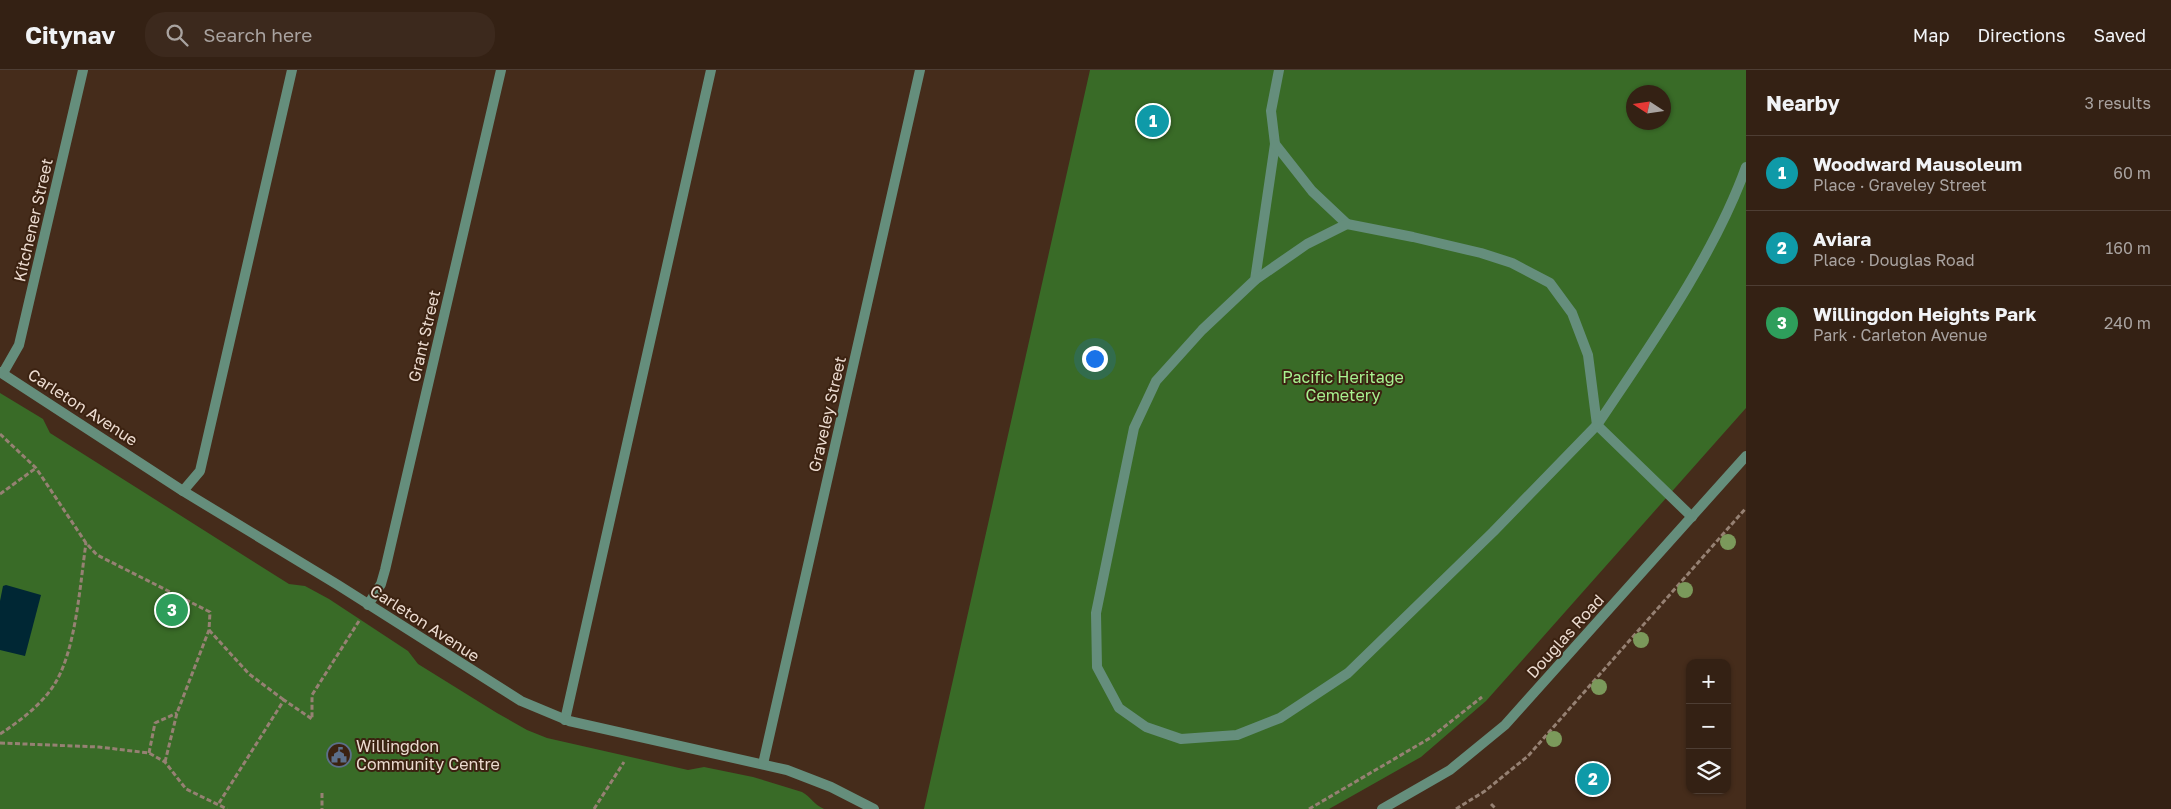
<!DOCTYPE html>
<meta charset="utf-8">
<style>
body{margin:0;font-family:"Golos Text",sans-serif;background:#3c291d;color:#f1f3f6}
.controls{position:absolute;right:15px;bottom:15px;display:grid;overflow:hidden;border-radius:10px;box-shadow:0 1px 4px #0004}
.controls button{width:45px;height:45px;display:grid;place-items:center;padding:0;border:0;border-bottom:1px solid #4e3e34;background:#342114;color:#f1f3f6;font:25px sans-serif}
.compass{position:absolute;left:1626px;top:15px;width:45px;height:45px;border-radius:50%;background:#342114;box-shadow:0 1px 4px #0004;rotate:282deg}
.you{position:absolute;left:1094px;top:288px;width:18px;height:18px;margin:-12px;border:4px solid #fff;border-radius:50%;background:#1a73e8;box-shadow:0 0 0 8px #1a73e833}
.badge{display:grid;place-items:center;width:32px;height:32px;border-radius:50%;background:#aaaffb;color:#fff;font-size:16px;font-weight:700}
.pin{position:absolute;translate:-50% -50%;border:2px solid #fff;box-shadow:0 1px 5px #0006}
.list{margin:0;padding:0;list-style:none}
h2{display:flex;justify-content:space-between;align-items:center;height:65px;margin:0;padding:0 20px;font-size:21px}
h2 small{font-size:16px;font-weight:400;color:#a9a3a0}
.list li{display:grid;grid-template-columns:32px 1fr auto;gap:15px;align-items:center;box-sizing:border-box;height:75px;padding:0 20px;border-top:1px solid #4e3e34}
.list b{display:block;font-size:19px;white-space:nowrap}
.list p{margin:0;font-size:16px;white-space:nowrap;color:#a9a3a0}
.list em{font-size:16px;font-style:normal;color:#a9a3a0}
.icon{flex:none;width:28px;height:28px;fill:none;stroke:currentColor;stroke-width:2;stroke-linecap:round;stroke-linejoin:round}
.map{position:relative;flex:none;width:1746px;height:739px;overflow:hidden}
header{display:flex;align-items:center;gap:30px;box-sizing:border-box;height:70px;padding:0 25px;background:#342114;border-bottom:1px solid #4e3e34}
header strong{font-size:24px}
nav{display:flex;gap:28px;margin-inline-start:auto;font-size:18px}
.search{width:350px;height:45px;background:#3c291d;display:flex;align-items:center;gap:12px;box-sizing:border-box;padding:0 18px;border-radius:20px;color:#a9a3a0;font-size:19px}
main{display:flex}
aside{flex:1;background:#342114}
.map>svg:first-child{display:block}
.green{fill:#396b27;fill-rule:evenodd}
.water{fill:#002734}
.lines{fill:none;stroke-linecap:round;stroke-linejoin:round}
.path{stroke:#968173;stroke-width:3;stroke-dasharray:5 2.5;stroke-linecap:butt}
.service{stroke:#658e7c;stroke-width:10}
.minor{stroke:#658e7c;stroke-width:10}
.tertiary{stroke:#658e7c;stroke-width:10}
.tree{fill:#7b995b}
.labels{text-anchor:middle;stroke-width:4;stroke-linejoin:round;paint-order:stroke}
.street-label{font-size:16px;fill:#ecdbd0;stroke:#3b2211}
.park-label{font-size:16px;fill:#a8f290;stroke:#3b2211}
.poi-label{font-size:16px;fill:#ecdbd0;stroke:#3b2211;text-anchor:start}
</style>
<header>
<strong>Citynav</strong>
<div class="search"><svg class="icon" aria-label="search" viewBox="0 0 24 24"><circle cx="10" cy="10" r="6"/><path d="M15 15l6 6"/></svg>Search here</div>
<nav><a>Map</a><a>Directions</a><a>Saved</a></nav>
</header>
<main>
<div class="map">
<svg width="1746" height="739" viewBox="0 0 1746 739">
<rect width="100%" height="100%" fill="#452c1b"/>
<g class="green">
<path d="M 1090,0 L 1746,0 L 1746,338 L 1486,631 L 1421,687 L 1329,739 L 924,739 ZM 1634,22 L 1664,22 L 1664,52 L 1634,52 Z"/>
<path d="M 0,323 L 43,349 L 50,363 L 289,514 L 305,516 L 329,529 L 408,581 L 418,594 L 497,643 L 527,660 L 547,668 L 688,700 L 704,697 L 753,707 L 802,722 C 811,727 813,734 824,739 L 0,739 Z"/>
</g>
<path class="water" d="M 6,515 L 41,525 L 25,586 L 0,580 L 0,531 L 3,516 Z"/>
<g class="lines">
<g class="path">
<path d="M 0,364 L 36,398 L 86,473 L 97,485 L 210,542 L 209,560 L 177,643 L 165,692"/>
<path d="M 0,424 L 36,398"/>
<path d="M 209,560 L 249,604 L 284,630"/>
<path d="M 0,664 C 20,651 41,635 54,615 C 76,581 80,514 86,473"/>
<path d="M 0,673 L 99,677 L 149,683 L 165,692 L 186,719 L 227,739"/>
<path d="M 149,683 L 155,653 L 177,643"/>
<path d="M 322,723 L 322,739"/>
<path d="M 219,733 L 284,630 L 312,649 L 312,625 L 359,551"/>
<path d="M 1491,734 L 1496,739"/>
<path d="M 594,739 L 624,692"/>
<path d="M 1309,739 L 1430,668 L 1482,627"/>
<path d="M 1456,739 L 1485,721 L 1528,686 L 1746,438"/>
</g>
<g class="service">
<path d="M 1279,0 L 1271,41 L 1275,74 L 1255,210 L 1202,260 L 1156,311 L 1134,358 L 1096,543 L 1097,597 L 1119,638 L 1146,657 L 1181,669 L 1237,665 L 1280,648 L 1348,603 L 1493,462 L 1597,355 L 1692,447"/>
<path d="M 1275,74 L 1312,121 L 1347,154"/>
<path d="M 1255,210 L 1307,174 L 1347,154 L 1413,167 L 1481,183 L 1512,193 L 1550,213 L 1572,243 L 1588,285 L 1597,355 C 1650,276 1714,186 1746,97"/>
<path d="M 183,421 L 200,401 L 292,0"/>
<path d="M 565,650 L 711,0"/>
</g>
<g class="minor">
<path d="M 0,302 L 183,421 L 338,515 L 521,631 L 569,651 L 787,700 L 831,717 L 874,739"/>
<path d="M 3,303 L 19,275 L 83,0"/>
<path d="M 368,535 L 381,514 L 385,500 L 501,0"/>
<path d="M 763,694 L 920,0"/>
</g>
<path class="tertiary" d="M 1382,739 L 1450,700 L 1505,655 L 1746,386"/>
</g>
<g class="tree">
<circle cx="1728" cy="472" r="8"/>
<circle cx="1685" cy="520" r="8"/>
<circle cx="1641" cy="570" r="8"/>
<circle cx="1599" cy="617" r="8"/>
<circle cx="1554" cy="669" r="8"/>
</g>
<defs>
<g id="civic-ring" transform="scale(1.25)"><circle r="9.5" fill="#3b2211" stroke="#5c6f8a" stroke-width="1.5"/><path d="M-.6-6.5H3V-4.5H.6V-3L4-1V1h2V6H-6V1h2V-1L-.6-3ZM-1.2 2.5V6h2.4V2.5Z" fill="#5c6f8a"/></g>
</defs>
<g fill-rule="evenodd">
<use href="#civic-ring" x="339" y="685"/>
</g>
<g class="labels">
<g class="street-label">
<text transform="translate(33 150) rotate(-77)" y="6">Kitchener Street</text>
<text transform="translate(424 266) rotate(-77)" y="6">Grant Street</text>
<text transform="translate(83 337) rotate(33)" y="6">Carleton Avenue</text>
<text transform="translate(827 344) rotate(-77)" y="6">Graveley Street</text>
<text transform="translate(425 553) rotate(33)" y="6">Carleton Avenue</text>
<text transform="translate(1565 566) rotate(-48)" y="6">Douglas Road</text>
</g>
<g class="park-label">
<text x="1343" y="313">Pacific Heritage<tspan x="1343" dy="18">Cemetery</tspan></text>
</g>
<g class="poi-label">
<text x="356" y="682">Willingdon<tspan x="356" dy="18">Community Centre</tspan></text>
</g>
</g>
</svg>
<div class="controls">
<button>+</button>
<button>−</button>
<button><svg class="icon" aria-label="layers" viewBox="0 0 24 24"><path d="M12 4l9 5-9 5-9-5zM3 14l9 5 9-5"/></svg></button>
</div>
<svg class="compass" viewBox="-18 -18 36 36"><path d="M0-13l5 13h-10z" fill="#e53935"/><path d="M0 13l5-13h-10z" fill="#a9a3a0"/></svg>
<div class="you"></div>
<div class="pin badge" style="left:1153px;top:51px;background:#0f9aa8">1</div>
<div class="pin badge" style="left:1593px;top:709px;background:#0f9aa8">2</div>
<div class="pin badge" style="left:172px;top:540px;background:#2e9e5b">3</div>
</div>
<aside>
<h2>Nearby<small>3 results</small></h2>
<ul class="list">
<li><span class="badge" style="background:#0f9aa8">1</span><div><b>Woodward Mausoleum</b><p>Place · Graveley Street</p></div><em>60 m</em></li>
<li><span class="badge" style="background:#0f9aa8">2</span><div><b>Aviara</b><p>Place · Douglas Road</p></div><em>160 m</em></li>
<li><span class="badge" style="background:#2e9e5b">3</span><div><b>Willingdon Heights Park</b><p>Park · Carleton Avenue</p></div><em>240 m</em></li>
</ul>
</aside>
</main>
